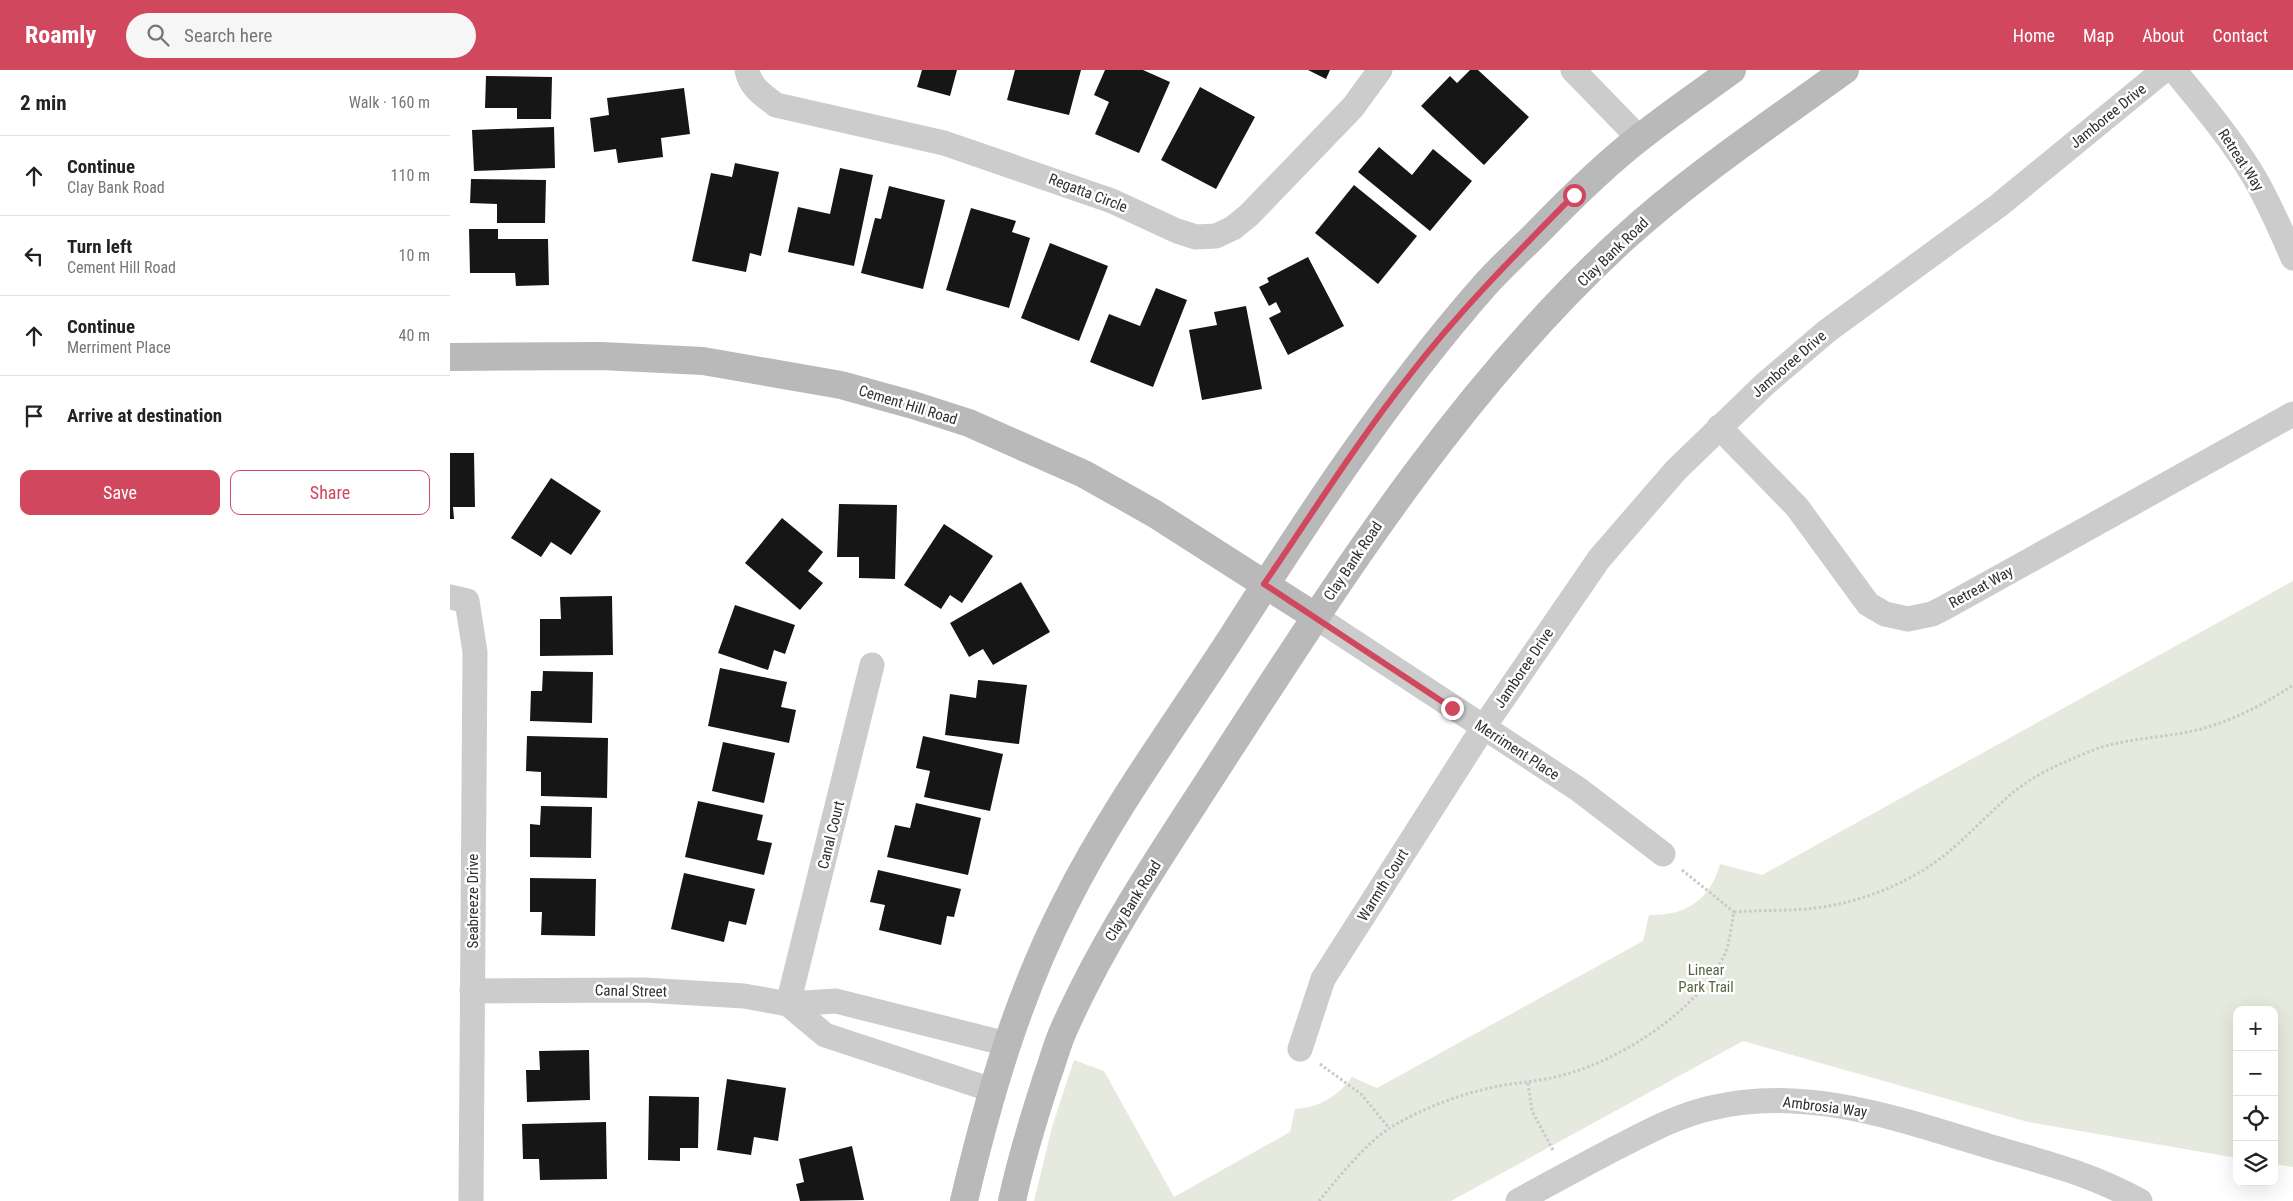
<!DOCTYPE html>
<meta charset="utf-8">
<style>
body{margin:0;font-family:"Roboto Condensed",sans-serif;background:#f6f6f6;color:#222}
.controls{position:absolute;right:15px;bottom:15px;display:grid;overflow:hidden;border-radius:10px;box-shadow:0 5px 20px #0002}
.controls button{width:45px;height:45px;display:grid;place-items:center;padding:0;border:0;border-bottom:1px solid #e0e0e0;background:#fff;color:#222;font:25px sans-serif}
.stop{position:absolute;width:15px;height:15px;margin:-11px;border:4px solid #d0475e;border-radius:50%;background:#fff}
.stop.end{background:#d0475e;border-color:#fff;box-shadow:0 1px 5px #0008}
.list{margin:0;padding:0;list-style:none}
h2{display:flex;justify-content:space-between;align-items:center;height:65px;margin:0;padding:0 20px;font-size:21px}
h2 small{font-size:16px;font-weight:400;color:#767676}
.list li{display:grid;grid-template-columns:32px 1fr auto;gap:15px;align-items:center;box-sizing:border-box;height:80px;padding:0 20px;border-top:1px solid #e0e0e0}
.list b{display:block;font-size:19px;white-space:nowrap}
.list p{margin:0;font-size:16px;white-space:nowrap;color:#767676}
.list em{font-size:16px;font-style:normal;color:#767676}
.actions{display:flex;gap:10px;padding:15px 20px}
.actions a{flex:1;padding:11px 0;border:1px solid #d0475e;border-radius:10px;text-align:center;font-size:18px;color:#d0475e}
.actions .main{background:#d0475e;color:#fff}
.icon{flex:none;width:28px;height:28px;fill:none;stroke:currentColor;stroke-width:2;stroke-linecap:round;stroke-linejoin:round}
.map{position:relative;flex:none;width:1843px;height:1131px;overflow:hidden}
header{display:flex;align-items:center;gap:30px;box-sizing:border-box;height:70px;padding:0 25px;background:#d0475e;color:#fff}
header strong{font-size:24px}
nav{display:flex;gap:28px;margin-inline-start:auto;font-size:18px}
.search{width:350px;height:45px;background:#f6f6f6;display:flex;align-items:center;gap:12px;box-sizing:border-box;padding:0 18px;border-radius:28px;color:#767676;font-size:19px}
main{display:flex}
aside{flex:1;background:#fff}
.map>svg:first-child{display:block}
.green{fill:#e6eade}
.building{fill:#161616}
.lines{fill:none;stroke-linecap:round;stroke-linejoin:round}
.path{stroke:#c9c9c9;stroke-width:3;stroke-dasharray:2.5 2.5;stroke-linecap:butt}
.street{stroke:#ccc;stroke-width:25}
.secondary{stroke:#b9b9b9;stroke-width:28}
.route{stroke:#d0475e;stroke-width:6}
.labels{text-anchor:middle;stroke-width:5;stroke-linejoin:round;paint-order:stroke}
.street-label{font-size:15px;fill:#2f2f2f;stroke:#fff}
.park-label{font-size:15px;fill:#566541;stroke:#fff}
</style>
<header>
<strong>Roamly</strong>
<div class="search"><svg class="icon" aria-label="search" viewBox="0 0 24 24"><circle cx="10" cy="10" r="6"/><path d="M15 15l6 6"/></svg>Search here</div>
<nav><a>Home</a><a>Map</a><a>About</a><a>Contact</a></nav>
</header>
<main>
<aside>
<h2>2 min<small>Walk · 160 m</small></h2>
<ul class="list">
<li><svg class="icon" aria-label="ahead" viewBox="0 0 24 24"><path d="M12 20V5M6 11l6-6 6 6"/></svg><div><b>Continue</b><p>Clay Bank Road</p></div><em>110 m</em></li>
<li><svg class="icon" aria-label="left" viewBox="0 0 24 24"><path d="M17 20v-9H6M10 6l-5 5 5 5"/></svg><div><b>Turn left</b><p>Cement Hill Road</p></div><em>10 m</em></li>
<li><svg class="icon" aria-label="ahead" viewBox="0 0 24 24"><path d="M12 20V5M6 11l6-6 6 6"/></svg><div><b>Continue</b><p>Merriment Place</p></div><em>40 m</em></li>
<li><svg class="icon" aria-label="arrive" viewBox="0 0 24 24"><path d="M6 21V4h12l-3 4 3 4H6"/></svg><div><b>Arrive at destination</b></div></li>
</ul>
<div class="actions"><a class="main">Save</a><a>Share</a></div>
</aside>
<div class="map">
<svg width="1843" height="1131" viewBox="0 0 1843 1131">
<rect width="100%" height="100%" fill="#fff"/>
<path class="green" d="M 1843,511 L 1843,1097 L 1824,1094 L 1824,940 L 1787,940 L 1787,1088 L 1578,1052 L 1293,971 L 1001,1131 L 584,1131 L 602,1057 L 624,990 L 654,1001 L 724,1127 L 840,1062 L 845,1039 C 871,1037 886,1027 902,1007 L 927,1018 L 1193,871 L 1199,845 C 1236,846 1260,830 1270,794 L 1312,805 Z"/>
<g class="building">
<path d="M 472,0 L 507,0 L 500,26 L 467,17 Z"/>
<path d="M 565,0 L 631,0 L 619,45 L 557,30 Z"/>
<path d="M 655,0 L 693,0 L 720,12 L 689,83 L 645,64 L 659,32 L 644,25 Z"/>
<path d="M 858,0 L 880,0 L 876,9 Z"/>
<path d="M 1020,0 L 1028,0 L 1079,47 L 1034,95 L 971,36 L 1000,6 L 1007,13 Z"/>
<path d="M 36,6 L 102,7 L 101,49 L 67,49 L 67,38 L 35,38 Z"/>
<path d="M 750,17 L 805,47 L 766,119 L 711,90 Z"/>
<path d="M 234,18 L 240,64 L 211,68 L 213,87 L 168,93 L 166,79 L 144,82 L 140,48 L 159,45 L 157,28 Z"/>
<path d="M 104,57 L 105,98 L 24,101 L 22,60 Z"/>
<path d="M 929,77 L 962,105 L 983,79 L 1022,111 L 980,161 L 908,102 Z"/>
<path d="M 285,93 L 329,102 L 311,186 L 300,183 L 296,202 L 242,191 L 261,103 L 282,107 Z"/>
<path d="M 390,98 L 423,105 L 404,196 L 338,182 L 348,137 L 380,144 Z"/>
<path d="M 21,109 L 96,110 L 95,153 L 47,153 L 47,134 L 20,133 Z"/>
<path d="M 904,115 L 967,166 L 928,214 L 865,163 Z"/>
<path d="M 439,116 L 495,130 L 473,219 L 411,203 L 425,148 L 431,149 Z"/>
<path d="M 521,138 L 566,151 L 562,162 L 580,168 L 559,238 L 496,220 Z"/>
<path d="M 19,159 L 48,159 L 48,169 L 98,169 L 99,215 L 66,216 L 65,203 L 20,203 Z"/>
<path d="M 600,173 L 658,196 L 629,271 L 571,248 Z"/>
<path d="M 858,187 L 894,256 L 838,285 L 819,248 L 831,242 L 826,232 L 819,236 L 809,217 L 819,212 L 817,208 Z"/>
<path d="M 706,218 L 737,230 L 703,317 L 640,292 L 659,244 L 690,256 Z"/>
<path d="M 796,236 L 812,319 L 752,330 L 739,260 L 767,255 L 764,242 Z"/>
<path d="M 0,383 L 24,383 L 25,437 L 3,437 L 4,449 L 0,449 Z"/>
<path d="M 101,408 L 151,441 L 121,485 L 101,472 L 91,487 L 61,468 Z"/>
<path d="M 389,434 L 447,435 L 445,509 L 409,508 L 409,487 L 387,487 Z"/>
<path d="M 332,448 L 373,482 L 358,501 L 373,513 L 350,540 L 295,493 Z"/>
<path d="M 494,454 L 543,486 L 512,533 L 500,525 L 491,539 L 454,515 Z"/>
<path d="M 571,512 L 600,562 L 543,595 L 533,579 L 519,587 L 500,553 Z"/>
<path d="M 162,526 L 163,585 L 90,586 L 90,549 L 111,549 L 110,527 Z"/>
<path d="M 285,535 L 345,555 L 335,584 L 324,580 L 318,600 L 268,583 Z"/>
<path d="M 270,598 L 337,612 L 331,637 L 346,640 L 339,673 L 258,656 Z"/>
<path d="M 93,601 L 143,602 L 142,653 L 80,651 L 81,621 L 92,621 Z"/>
<path d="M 528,610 L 577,615 L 569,674 L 495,665 L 500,624 L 526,628 Z"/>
<path d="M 77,666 L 158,668 L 157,728 L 91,726 L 91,702 L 76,701 Z"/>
<path d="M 473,666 L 553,684 L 540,741 L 474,727 L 480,701 L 466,698 Z"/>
<path d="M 273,672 L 325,683 L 314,733 L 262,721 Z"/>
<path d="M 248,731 L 313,745 L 307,770 L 322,773 L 314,805 L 235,787 Z"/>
<path d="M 466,733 L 531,748 L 518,805 L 437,787 L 445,755 L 460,758 Z"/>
<path d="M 91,736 L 142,737 L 141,788 L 80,787 L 80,754 L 90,755 Z"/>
<path d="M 428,800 L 511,819 L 504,847 L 497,846 L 491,875 L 429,860 L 435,835 L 420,832 Z"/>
<path d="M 234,803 L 305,819 L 296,855 L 279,851 L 274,872 L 221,859 Z"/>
<path d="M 80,808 L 146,809 L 145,866 L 91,865 L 92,842 L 80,842 Z"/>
<path d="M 139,980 L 140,1030 L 77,1032 L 76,1000 L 90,1000 L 89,981 Z"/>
<path d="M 277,1009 L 336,1018 L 328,1071 L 304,1067 L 301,1085 L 267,1080 Z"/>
<path d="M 199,1026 L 249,1027 L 248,1078 L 230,1078 L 230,1091 L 198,1090 Z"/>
<path d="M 156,1052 L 157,1109 L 90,1110 L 89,1089 L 73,1089 L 72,1054 Z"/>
<path d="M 402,1076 L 414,1130 L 350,1131 L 346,1114 L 354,1112 L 349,1089 Z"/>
</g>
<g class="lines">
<g class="path">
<path d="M 1232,800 L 1284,842"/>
<path d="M 870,994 L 911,1024 L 939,1058"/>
<path d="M 1078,1013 L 1082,1041 L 1104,1082"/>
<path d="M 869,1131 C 886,1110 918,1071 940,1058 C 972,1038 1013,1023 1049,1016 C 1071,1012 1092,1011 1113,1005 C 1171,990 1247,941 1274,886 C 1280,873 1281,856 1284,842 C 1308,840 1332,841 1356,839 C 1404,835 1458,815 1496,784 C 1518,766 1538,744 1560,725 C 1582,706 1609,694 1636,683 C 1672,667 1713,669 1751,659 C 1784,650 1815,634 1843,615"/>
</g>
<g class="street">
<path d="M 297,0 C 300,17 313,25 326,35 L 494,73 L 662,131 L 727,161 L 746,167 L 766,166 L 783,158 L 799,145 L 903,37 L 930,0"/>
<path d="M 1123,0 L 1189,68"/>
<path d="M 1724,0 C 1751,33 1779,66 1801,102 C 1818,129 1830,159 1843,188"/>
<path d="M 1269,357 L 1347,437 L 1418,534 L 1435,544 L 1458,549 L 1482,544 L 1494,538 L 1843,344"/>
<path d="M 0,527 L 17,531 L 25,582 L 21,1131"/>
<path d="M 866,547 L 1128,719 L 1213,784"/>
<path d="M 22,921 L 194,920 L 294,926 L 338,934 L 386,931 L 557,974"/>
<path d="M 338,934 L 422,595"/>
<path d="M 338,934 L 375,965 L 542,1020"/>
<path d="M 850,979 L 873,909 L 1033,658 L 1149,489 L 1226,400 L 1315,314 L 1377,261 L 1548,136 L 1714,0"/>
<path d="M 1068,1131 C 1100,1113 1132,1096 1164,1079 C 1196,1063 1226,1046 1261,1038 C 1355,1015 1449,1049 1538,1076 C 1590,1091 1642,1104 1690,1131"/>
</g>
<g class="secondary">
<path d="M 0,287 L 151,286 L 253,291 L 391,315 L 463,335 L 519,353 L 634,404 L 705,444 L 866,547"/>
<path d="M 514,1131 C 538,1029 567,928 615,834 C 662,740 725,655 782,567 C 860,445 939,324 1035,215 C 1052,196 1071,179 1089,161 C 1121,128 1155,94 1192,66 C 1221,43 1252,22 1282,0"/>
<path d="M 562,1131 C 571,1089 584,1047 597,1007 C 603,991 607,974 614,959 C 658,860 720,772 778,681 C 895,501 1012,317 1172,170 C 1241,107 1319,55 1395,0"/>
</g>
</g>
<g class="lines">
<path class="route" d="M 1002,638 L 814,514 C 862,444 907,372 959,306 C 1009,241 1067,183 1124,125"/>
</g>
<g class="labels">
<g class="street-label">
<text transform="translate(1658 46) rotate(-39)" y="5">Jamboree Drive</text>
<text transform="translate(1791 90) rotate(57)" y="5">Retreat Way</text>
<text transform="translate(638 123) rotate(21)" y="5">Regatta Circle</text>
<text transform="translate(1163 182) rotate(-44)" y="5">Clay Bank Road</text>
<text transform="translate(1339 294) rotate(-41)" y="5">Jamboree Drive</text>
<text transform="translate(458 335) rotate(17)" y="5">Cement Hill Road</text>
<text transform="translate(903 491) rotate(-56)" y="5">Clay Bank Road</text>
<text transform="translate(1531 517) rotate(-29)" y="5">Retreat Way</text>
<text transform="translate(1074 598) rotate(-56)" y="5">Jamboree Drive</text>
<text transform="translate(1067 680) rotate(33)" y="5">Merriment Place</text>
<text transform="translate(381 765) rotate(-76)" y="5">Canal Court</text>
<text transform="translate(933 815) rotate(-58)" y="5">Warmth Court</text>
<text transform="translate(23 831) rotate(-90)" y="5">Seabreeze Drive</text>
<text transform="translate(683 831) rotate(-58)" y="5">Clay Bank Road</text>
<text transform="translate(181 921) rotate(1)" y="5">Canal Street</text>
<text transform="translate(1375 1037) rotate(7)" y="5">Ambrosia Way</text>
</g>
<g class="park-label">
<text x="1256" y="905">Linear<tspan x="1256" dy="17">Park Trail</tspan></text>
</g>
</g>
</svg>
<div class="controls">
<button>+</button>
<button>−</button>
<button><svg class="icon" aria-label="locate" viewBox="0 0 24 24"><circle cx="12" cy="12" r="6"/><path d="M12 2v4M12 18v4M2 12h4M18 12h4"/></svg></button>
<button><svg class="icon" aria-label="layers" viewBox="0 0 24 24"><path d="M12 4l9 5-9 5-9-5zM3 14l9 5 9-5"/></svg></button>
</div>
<div class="stop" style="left:1124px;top:125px"></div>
<div class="stop end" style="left:1002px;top:638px"></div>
</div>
</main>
